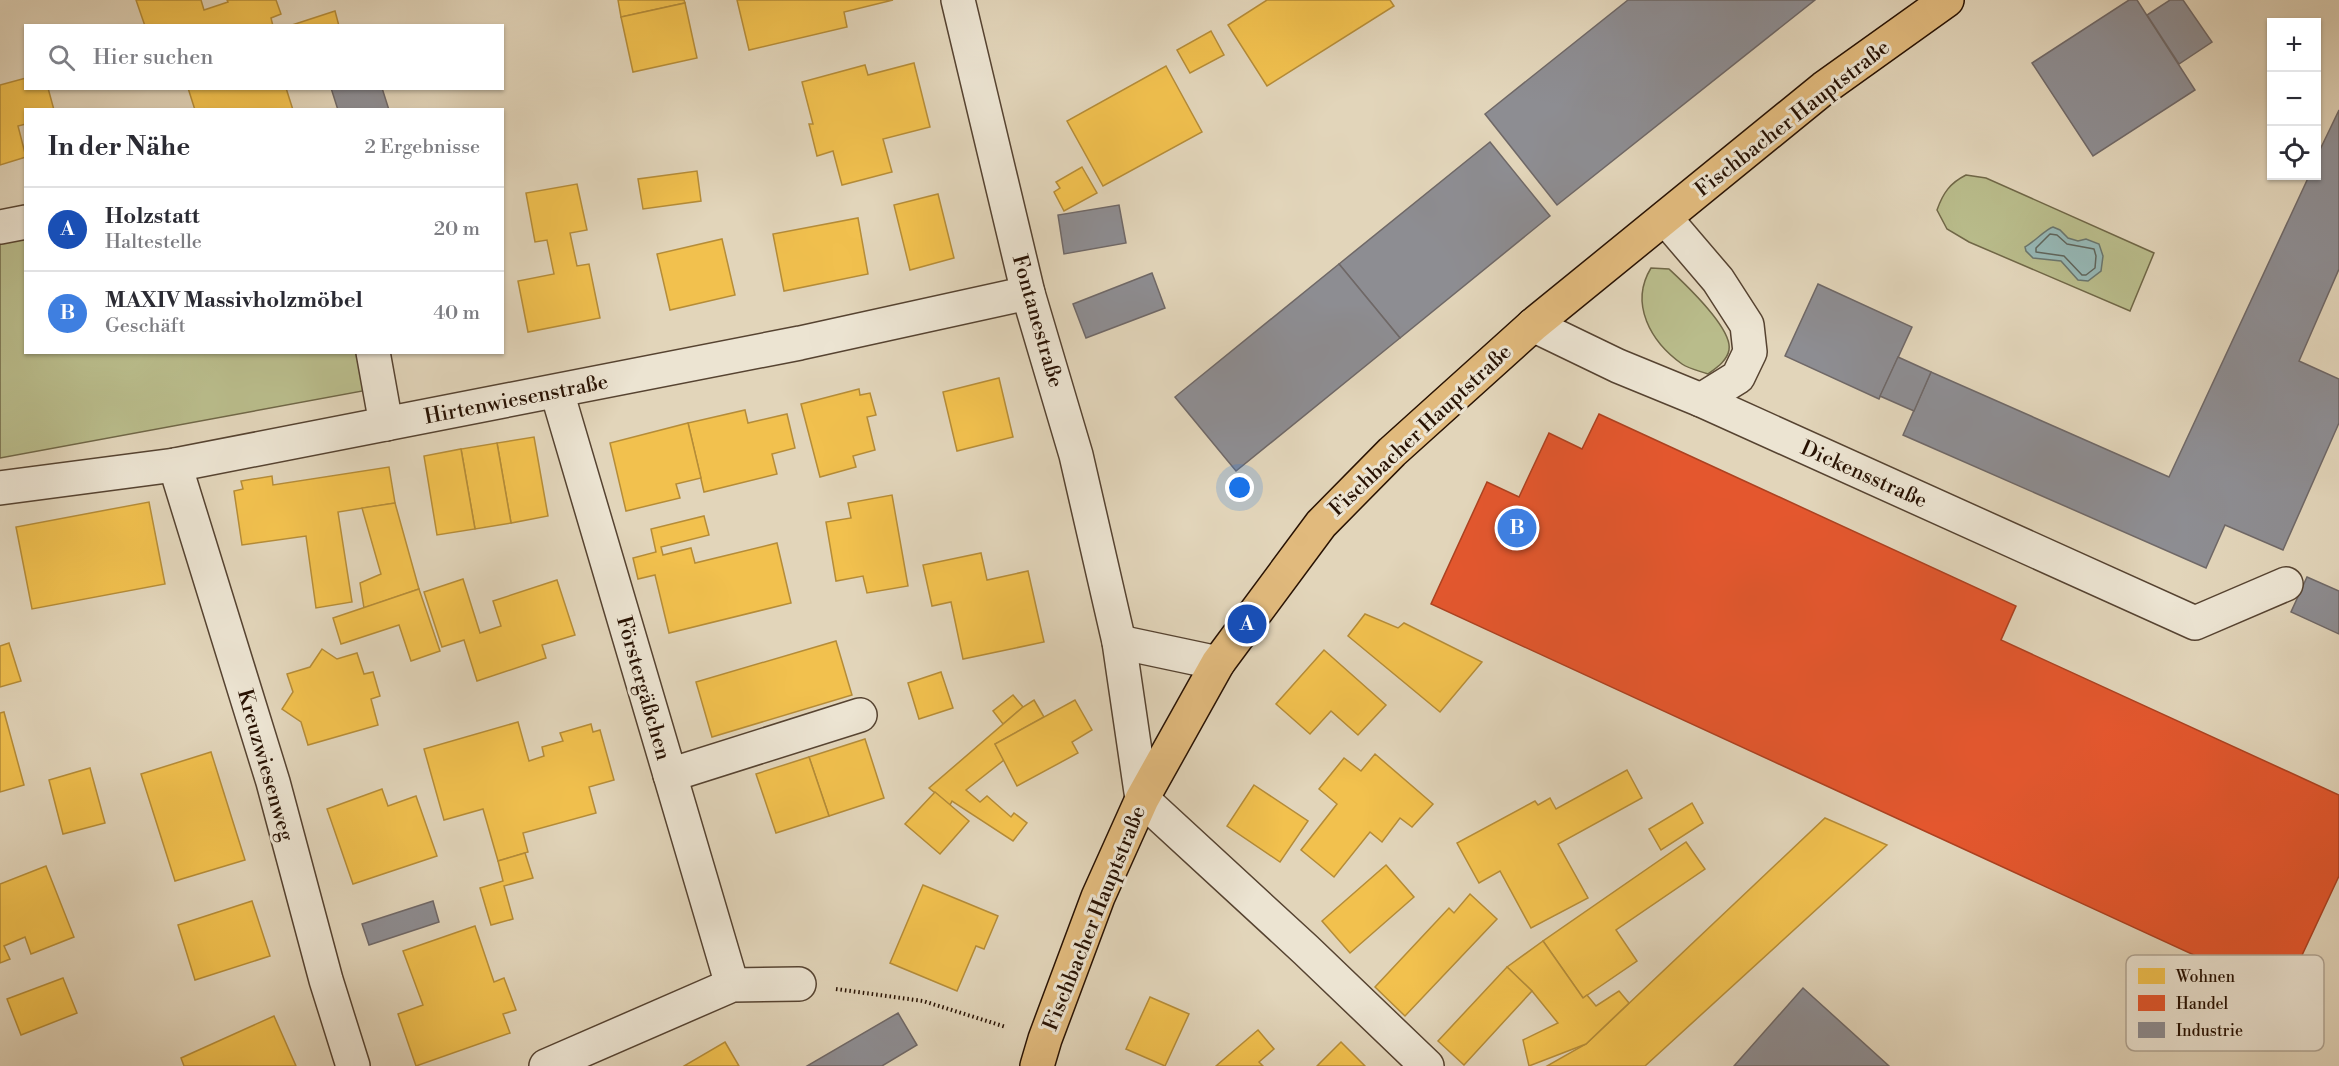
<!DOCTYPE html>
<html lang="de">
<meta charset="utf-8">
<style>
body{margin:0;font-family:"Libre Bodoni",serif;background:#f2f2f3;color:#2b2b33}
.controls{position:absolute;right:18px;top:18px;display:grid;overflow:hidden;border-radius:0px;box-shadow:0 2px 4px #0004}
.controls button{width:54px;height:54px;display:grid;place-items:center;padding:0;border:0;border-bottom:2px solid #e1e1e2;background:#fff;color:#2b2b33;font:30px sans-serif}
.you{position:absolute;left:1240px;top:488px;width:21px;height:21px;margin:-15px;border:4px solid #fff;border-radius:50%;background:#1a73e8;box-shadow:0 0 0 9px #1a73e833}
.badge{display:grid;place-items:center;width:39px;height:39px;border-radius:50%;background:#8f2418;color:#fff;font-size:20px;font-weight:700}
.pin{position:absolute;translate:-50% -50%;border:3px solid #fff;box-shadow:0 2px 6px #0006}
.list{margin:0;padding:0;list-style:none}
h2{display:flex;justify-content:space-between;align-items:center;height:78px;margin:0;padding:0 24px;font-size:26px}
h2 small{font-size:20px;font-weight:400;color:#7c7c81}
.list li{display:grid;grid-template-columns:39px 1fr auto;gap:18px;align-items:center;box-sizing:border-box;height:84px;padding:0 24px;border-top:2px solid #e1e1e2}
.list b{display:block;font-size:22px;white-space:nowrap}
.list p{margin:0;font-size:20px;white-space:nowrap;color:#7c7c81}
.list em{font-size:20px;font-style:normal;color:#7c7c81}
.icon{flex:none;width:33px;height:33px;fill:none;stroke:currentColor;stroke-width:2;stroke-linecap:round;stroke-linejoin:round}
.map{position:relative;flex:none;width:2339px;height:1066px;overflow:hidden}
.search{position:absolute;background:#fff;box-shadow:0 2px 4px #0004;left:24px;top:24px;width:480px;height:66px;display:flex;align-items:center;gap:15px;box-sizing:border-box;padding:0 21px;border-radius:0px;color:#7c7c81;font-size:22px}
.panel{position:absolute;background:#fff;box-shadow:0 2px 4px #0004;left:24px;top:108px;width:480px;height:246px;border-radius:0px}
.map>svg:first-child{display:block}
.green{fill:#b9bc8b;stroke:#706747;stroke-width:1.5}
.water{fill:#96b8b6;stroke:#6a766e;stroke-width:1.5}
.homes{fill:#f2c14e;stroke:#b58c38;stroke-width:1.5}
.shops{fill:#e4572e;stroke:#ac4221;stroke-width:1.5}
.industry{fill:#8d8d92;stroke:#6f6867;stroke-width:1.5}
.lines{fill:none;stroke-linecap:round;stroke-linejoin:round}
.shore{stroke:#5f655c;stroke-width:1.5}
.minor-casing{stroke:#564331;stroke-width:36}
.major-casing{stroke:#281203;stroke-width:36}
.path{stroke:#281203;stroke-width:4;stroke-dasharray:1.5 3;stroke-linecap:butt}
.minor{stroke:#ece4d2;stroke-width:33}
.major{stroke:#e1ba7d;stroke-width:33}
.labels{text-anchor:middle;stroke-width:6;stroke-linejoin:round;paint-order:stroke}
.street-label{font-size:21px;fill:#281203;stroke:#ece4d2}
.key{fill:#ece4d2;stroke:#b1a594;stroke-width:1.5}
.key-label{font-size:16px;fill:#281203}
</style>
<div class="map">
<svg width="2339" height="1066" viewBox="0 0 2339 1066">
<rect width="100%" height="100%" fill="#e2d5ba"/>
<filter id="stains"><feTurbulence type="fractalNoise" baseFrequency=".00333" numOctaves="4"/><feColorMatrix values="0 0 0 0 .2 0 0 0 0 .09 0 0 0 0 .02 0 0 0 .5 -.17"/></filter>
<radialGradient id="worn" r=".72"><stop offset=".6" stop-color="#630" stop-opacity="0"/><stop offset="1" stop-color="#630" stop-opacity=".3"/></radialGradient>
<g class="green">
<path d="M 1966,175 L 1986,178 L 2154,253 L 2130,311 L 1969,242 L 1947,229 L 1937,210 C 1943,193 1950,183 1966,175 Z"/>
<path d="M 25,238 L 26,352 L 363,353 L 368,390 L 0,458 L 0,243 Z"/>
<path d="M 1651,268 L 1669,269 C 1684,283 1733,328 1729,350 C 1727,361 1716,368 1708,374 C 1700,371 1689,369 1682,364 C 1651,342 1629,304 1651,268 Z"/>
</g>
<path class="water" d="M 2053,227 L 2060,230 L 2068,238 L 2078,241 L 2086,239 L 2099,244 L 2103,256 L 2101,271 L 2088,281 L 2078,280 L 2061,261 L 2033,258 L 2026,251 L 2025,247 C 2034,242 2046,229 2053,227 Z"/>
<g class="homes">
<path d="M 136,0 L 201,0 L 204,10 L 228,2 L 227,0 L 276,0 L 281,14 L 271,18 L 273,26 L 145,26 Z"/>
<path d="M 618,0 L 684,0 L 685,3 L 621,17 Z"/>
<path d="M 737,0 L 893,0 L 844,12 L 847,27 L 749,50 Z"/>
<path d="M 1267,0 L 1390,0 L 1394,6 L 1267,86 L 1228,25 Z"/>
<path d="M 685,3 L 697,58 L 633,72 L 621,17 Z"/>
<path d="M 335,11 L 339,26 L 289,26 Z"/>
<path d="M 1211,31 L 1224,55 L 1190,73 L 1177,50 Z"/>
<path d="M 914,63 L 930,127 L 883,139 L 892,172 L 842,185 L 833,151 L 817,156 L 809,124 L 813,124 L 802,82 L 865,65 L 868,75 Z"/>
<path d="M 1166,66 L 1202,132 L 1103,186 L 1067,121 Z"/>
<path d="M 26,78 L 26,88 L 48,88 L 54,110 L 26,110 L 26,124 L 18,126 L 26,157 L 0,165 L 0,85 Z"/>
<path d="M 188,88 L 286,88 L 293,110 L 195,110 Z"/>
<path d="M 1082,167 L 1097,193 L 1064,211 L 1054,192 L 1060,188 L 1056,182 Z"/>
<path d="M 697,171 L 701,201 L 643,209 L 638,179 Z"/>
<path d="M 577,184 L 587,230 L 570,233 L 577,266 L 589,264 L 600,318 L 528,332 L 518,281 L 554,274 L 547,240 L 535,242 L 526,193 Z"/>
<path d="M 938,194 L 954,258 L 910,270 L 894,205 Z"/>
<path d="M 858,218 L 868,274 L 784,291 L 773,234 Z"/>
<path d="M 722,239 L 735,295 L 670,310 L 657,254 Z"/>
<path d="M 999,378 L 1013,437 L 957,451 L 943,392 Z"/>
<path d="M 859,389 L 860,395 L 870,393 L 876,415 L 867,417 L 875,450 L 853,456 L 856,467 L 820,477 L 801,404 Z"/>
<path d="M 745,410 L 748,423 L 787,414 L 795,448 L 772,454 L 777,474 L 704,492 L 688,423 Z"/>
<path d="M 688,423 L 701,478 L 676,484 L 680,498 L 626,511 L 610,443 Z"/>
<path d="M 534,437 L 548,516 L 511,523 L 497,443 Z"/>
<path d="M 497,443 L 511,523 L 475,529 L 461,449 Z"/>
<path d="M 461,449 L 475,529 L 437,535 L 424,456 Z"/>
<path d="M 389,467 L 395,503 L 338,512 L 352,602 L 316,608 L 306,536 L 242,545 L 234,491 L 243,489 L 241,481 L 272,476 L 273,485 Z"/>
<path d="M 892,495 L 908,586 L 867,593 L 863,576 L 836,581 L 826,522 L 851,518 L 848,503 Z"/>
<path d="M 149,502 L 165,584 L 32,609 L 16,527 Z"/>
<path d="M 395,503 L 419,589 L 364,608 L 360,583 L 381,574 L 362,508 Z"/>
<path d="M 704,516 L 709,535 L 661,547 L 663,555 L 691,548 L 695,563 L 777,543 L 791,603 L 669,633 L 655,575 L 638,579 L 633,558 L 656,552 L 651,529 Z"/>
<path d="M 981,553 L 987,580 L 1028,571 L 1044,642 L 963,659 L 951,602 L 932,606 L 923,565 Z"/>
<path d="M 463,579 L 480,633 L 501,626 L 493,601 L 557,580 L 575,635 L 542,645 L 546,658 L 477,681 L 464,640 L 442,647 L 424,592 Z"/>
<path d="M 419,589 L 440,651 L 411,661 L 399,625 L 341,644 L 333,618 Z"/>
<path d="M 1365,614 L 1398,628 L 1404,623 L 1482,662 L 1440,712 L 1348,636 Z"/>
<path d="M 836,641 L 852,695 L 712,737 L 696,682 Z"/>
<path d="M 9,643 L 21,681 L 0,687 L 0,646 Z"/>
<path d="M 322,649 L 337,659 L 357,653 L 364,674 L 373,672 L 380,696 L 371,699 L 378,725 L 308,745 L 301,722 L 282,709 L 293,692 L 287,674 L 310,667 Z"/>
<path d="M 1324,650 L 1386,705 L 1358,735 L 1331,711 L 1310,734 L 1276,704 Z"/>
<path d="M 941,672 L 953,708 L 919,719 L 908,683 Z"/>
<path d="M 1013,695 L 1023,707 L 1003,724 L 993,711 Z"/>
<path d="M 1034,700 L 1044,717 L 995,744 L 1004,760 L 966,790 L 980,802 L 987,796 L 1011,817 L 1014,813 L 1027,823 L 1013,841 L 952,801 L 950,805 L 929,788 L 1023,707 Z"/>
<path d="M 1075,700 L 1092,730 L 1072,742 L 1078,753 L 1017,786 L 995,744 Z"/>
<path d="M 4,712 L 24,785 L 0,792 L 0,713 Z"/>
<path d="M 518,722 L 529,761 L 544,756 L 542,747 L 563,741 L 560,733 L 591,724 L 593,732 L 600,730 L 614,780 L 589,787 L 596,813 L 523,833 L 528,852 L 498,861 L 483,809 L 444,820 L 424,749 Z"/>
<path d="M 865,739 L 884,798 L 829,816 L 809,757 Z"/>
<path d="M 211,752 L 245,860 L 175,881 L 141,774 Z"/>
<path d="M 1375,754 L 1433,804 L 1412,827 L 1400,818 L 1382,842 L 1370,832 L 1334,877 L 1301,850 L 1337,804 L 1319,789 L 1344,758 L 1361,771 Z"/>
<path d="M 809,757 L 829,816 L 776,833 L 756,774 Z"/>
<path d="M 90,768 L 105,823 L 63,834 L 49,780 Z"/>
<path d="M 1627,770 L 1642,798 L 1558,844 L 1588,898 L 1531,928 L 1500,871 L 1479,883 L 1457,843 L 1535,801 L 1538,805 L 1550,798 L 1556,809 Z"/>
<path d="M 1254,785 L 1308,821 L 1280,862 L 1227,826 Z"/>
<path d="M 382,789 L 388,806 L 416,796 L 437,856 L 353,884 L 327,809 Z"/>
<path d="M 935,792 L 969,821 L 940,854 L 905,824 Z"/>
<path d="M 1692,803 L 1703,823 L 1661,850 L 1649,829 Z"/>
<path d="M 1825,818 L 1887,845 L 1645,1066 L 1547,1066 L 1586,1044 Z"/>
<path d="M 1686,842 L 1705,869 L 1616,930 L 1637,961 L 1583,998 L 1543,941 Z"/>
<path d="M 525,853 L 533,878 L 504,886 L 513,919 L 491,925 L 480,888 L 503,881 L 498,861 Z"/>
<path d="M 1386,865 L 1414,897 L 1350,953 L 1322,921 Z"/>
<path d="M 46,866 L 74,937 L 31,954 L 25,937 L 4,946 L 10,959 L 0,963 L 0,884 Z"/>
<path d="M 923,885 L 998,916 L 984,949 L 976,946 L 957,991 L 890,963 Z"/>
<path d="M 1470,894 L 1497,919 L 1405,1016 L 1375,987 L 1449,908 L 1454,913 Z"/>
<path d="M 252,901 L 270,956 L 195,980 L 178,925 Z"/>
<path d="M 475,926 L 494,982 L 504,978 L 516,1010 L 503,1014 L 510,1033 L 416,1066 L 398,1014 L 423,1005 L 403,951 Z"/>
<path d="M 1543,941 L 1583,998 L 1587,995 L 1596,1006 L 1619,991 L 1629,1003 L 1586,1044 L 1529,1066 L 1523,1040 L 1558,1023 L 1532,991 L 1507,967 Z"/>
<path d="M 1507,967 L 1532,991 L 1464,1065 L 1438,1041 Z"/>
<path d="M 63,978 L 77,1013 L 21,1035 L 7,999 Z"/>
<path d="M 1150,997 L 1189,1014 L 1165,1066 L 1126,1049 Z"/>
<path d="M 274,1016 L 296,1066 L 184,1066 L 181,1058 Z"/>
<path d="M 1258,1030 L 1274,1049 L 1259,1062 L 1263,1066 L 1216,1066 Z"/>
<path d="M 725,1042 L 739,1066 L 684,1066 Z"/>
<path d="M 1341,1042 L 1365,1066 L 1317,1066 Z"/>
</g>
<path class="shops" d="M 1599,414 L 2016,606 L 2001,640 L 2339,795 L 2339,876 L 2283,996 L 1431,604 L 1487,482 L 1519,497 L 1549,433 L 1582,449 Z"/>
<g class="industry">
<path d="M 1628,0 L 1815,0 L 1557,205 L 1485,114 Z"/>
<path d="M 2129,0 L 2137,0 L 2195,90 L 2093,156 L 2032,63 Z"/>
<path d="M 2170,0 L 2183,0 L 2212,42 L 2179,64 L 2147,15 Z"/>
<path d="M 331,88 L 382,88 L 389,110 L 338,110 Z"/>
<path d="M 2339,110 L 2339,269 L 2299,361 L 2339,379 L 2339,423 L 2283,550 L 2225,525 L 2206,568 L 1903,435 L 1931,372 L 2169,477 L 2309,176 L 2316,176 L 2316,158 Z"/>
<path d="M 1490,142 L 1550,216 L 1400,338 L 1339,264 Z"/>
<path d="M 1119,205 L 1126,243 L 1064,254 L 1058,215 Z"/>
<path d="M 1339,264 L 1400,338 L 1236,471 L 1175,397 Z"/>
<path d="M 1152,273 L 1165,308 L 1086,338 L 1073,304 Z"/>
<path d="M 1818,284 L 1912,327 L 1879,399 L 1785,356 Z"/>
<path d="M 1898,357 L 1931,372 L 1914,411 L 1880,396 Z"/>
<path d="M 2307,577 L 2339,591 L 2339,634 L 2291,612 Z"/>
<path d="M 433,901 L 439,922 L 369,945 L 362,924 Z"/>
<path d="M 1803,988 L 1889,1066 L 1734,1066 Z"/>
<path d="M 898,1013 L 917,1045 L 882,1066 L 807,1066 Z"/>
</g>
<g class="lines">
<path class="shore" d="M 2050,234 L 2057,235 L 2067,244 L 2094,249 L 2096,256 L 2095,268 L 2086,275 L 2082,275 L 2064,256 L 2036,252 L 2036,248 Z"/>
<g class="minor-casing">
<g id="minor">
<path d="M 958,0 L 1028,293 L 1076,455 L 1119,642 L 1142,799 L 1306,950 L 1427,1066"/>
<path d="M 1665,218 L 1718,280 L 1747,325 L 1750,352 L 1738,377 L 1701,400"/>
<path d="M 0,227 L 26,222"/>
<path d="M 1533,325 L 1618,366 L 1701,400 L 2195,623 L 2286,584"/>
<path d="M 373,352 L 386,424"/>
<path d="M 557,392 L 732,985"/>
<path d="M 175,465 L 273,782 L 326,980 L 353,1066"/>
<path d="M 0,488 L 175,465 L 800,343 L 1028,293"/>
<path d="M 1119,642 L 1218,663"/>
<path d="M 670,775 L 860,715"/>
<path d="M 546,1066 L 732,985 L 799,984"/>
</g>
</g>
<g class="major-casing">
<path id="major" d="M 1037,1066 L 1045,1039 L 1098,897 L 1142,799 L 1218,663 L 1321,524 L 1392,452 L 1533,325 L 1824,88 L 1947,0"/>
</g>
<path class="path" d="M 836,989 L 923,1001 L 1006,1027"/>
<use href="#minor" class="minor"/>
<use href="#major" class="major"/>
</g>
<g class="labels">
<g class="street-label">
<text transform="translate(1792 118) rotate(-38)" y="7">Fischbacher Hauptstraße</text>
<text transform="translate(1038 321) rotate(74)" y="7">Fontanestraße</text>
<text transform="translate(516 399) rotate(-11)" y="7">Hirtenwiesenstraße</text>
<text transform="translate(1420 430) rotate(-43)" y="7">Fischbacher Hauptstraße</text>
<text transform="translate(1864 474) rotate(24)" y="7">Dickensstraße</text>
<text transform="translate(644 688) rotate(74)" y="7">Förstergäßchen</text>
<text transform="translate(266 765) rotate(74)" y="7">Kreuzwiesenweg</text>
<text transform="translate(1094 918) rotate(-68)" y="7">Fischbacher Hauptstraße</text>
</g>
</g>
<rect x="2126" y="955" width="198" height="96" rx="9" class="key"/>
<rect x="2138" y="968" width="27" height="16" fill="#f2c14e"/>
<rect x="2138" y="995" width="27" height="16" fill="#e4572e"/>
<rect x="2138" y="1022" width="27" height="16" fill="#8d8d92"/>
<g class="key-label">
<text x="2176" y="982">Wohnen</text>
<text x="2176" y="1009">Handel</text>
<text x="2176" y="1036">Industrie</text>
</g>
<rect width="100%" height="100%" filter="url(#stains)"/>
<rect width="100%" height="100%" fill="url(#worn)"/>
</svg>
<div class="controls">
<button>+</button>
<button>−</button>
<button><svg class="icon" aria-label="locate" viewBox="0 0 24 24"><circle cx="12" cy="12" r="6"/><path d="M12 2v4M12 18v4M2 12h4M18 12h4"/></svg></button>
</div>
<div class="you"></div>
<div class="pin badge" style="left:1247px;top:624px;background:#1a4fb4">A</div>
<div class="pin badge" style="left:1517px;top:528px;background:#3f7fe0">B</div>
<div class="search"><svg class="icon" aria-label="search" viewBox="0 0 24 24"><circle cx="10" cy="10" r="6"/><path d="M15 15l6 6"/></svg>Hier suchen</div>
<section class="panel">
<h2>In der Nähe<small>2 Ergebnisse</small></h2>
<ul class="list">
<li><span class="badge" style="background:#1a4fb4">A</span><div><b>Holzstatt</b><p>Haltestelle</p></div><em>20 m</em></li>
<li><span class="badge" style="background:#3f7fe0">B</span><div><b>MAXIV Massivholzmöbel</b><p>Geschäft</p></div><em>40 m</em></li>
</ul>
</section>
</div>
